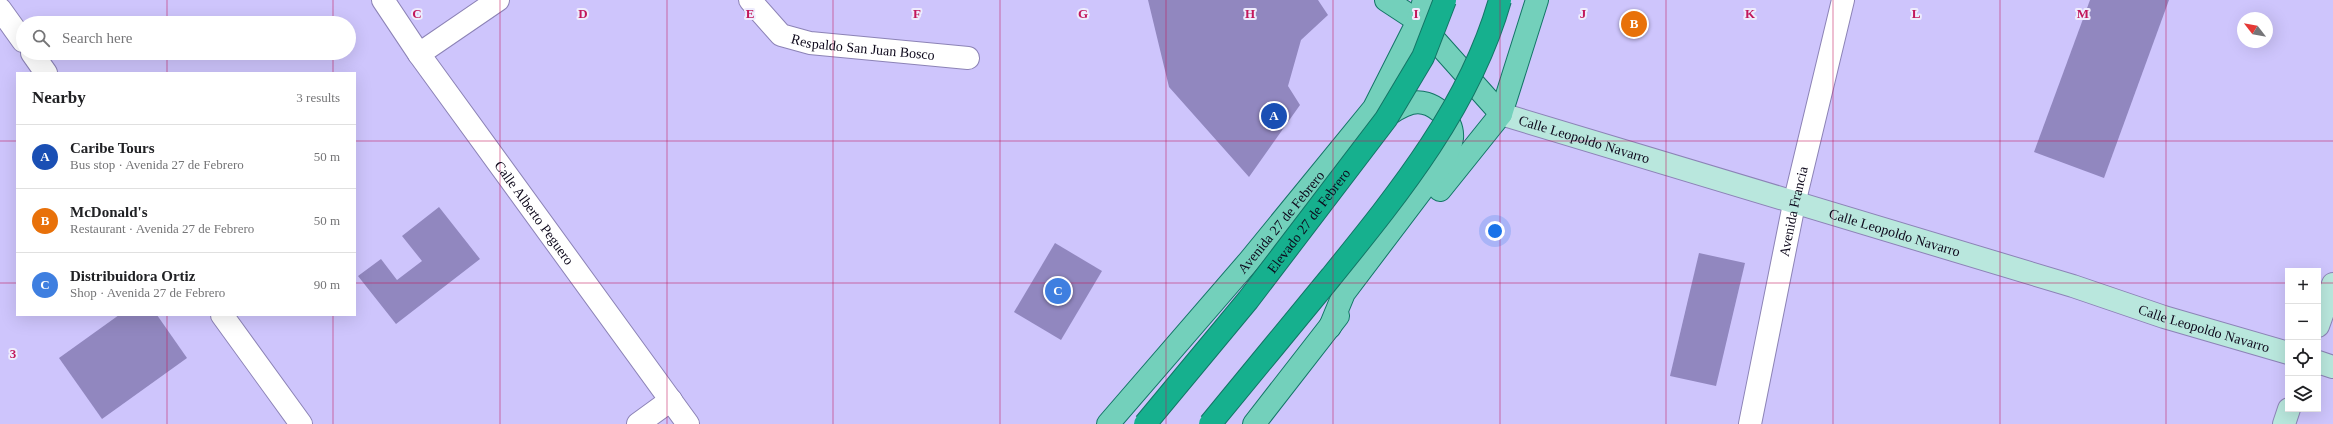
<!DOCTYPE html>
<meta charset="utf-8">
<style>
body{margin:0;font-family:Georgia,serif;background:#f6f6f6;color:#202124}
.controls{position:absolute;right:12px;bottom:12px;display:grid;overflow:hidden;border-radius:0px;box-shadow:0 4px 16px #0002}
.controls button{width:36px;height:36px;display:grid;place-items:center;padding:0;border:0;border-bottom:1px solid #e0e0e0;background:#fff;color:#202124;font:20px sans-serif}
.compass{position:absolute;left:2237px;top:12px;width:36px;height:36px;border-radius:50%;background:#fff;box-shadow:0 4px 16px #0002;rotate:301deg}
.you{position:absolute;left:1495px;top:231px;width:14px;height:14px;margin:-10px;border:3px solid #fff;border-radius:50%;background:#1a73e8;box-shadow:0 0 0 6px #1a73e833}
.badge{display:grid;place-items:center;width:26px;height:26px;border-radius:50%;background:#1a73e8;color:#fff;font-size:13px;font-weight:700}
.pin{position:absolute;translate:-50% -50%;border:2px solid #fff;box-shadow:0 1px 4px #0006}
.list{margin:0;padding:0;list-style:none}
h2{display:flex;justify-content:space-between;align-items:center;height:52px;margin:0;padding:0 16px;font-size:17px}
h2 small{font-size:13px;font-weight:400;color:#757577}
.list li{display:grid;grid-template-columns:26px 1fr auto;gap:12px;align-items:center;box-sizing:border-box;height:64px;padding:0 16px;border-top:1px solid #e0e0e0}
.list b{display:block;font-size:15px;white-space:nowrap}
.list p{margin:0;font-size:13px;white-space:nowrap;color:#757577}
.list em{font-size:13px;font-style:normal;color:#757577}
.icon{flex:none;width:22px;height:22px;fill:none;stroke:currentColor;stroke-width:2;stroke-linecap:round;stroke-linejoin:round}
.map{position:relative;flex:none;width:2333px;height:424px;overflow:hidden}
.search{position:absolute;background:#fff;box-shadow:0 4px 16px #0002;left:16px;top:16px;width:340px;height:44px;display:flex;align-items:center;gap:10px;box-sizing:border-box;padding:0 14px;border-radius:22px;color:#757577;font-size:15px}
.panel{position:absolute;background:#fff;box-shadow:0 4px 16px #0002;left:16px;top:72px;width:340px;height:244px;border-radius:0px}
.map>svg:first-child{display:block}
.building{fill:#9187bf}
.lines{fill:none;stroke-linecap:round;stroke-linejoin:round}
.street-casing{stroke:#8c83b6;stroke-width:24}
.secondary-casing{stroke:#8c83b6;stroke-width:24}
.primary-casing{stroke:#137566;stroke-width:24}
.street{stroke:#fff;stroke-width:22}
.secondary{stroke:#b9e7dd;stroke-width:22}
.primary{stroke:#73d0bb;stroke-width:22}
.highway-bridge-casing{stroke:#137566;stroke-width:24;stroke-linecap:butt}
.highway-bridge{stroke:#16b08e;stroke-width:22}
.grid{fill:none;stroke:#c2185b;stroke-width:1;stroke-opacity:0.55}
.labels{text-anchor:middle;stroke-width:4;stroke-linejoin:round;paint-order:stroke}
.street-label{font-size:14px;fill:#0d081b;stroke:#eeecfd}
.grid-label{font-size:13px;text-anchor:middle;font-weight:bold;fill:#c2185b;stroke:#eeecfd;stroke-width:4;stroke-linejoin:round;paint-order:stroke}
</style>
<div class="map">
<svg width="2333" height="424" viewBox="0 0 2333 424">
<rect width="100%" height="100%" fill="#cec5fc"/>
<g class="building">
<path d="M 1148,0 L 1318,0 L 1328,15 L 1301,40 L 1288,86 L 1300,105 L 1249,177 L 1169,87 Z"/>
<path d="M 2090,0 L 2169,0 L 2104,178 L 2034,152 Z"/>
<path d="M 439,207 L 480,259 L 396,324 L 358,276 L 381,259 L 397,280 L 422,261 L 402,236 Z"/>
<path d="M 1055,243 L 1102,271 L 1061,340 L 1014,312 Z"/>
<path d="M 1699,253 L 1745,263 L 1716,386 L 1670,376 Z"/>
<path d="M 119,315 L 157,315 L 187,358 L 102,419 L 59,358 Z"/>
</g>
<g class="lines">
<g class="street-casing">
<g id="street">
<path id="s1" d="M 383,0 L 419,54 L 688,424"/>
<path id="s2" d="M 750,0 L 781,35 L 810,43 L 968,58"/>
<path d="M 0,9 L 23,41"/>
<path d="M 32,53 L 46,73"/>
<path d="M 419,54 L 498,0"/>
<path d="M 222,315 L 301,424"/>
<path d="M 638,424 L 671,400"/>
<path id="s3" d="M 1750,424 L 1794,204 L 1843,0"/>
</g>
</g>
<g class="secondary-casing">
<g id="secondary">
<path id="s4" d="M 1501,114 L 2073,286 L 2164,317 L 2288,353"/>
<path d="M 2318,326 L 2333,284"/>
<path d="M 2318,362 L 2333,367"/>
<path d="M 2284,424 L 2289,409"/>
</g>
</g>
<g class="primary-casing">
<g id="primary">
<path d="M 1386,0 L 1418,21 L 1501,114"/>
<path d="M 1440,190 L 1501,114 L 1537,0"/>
<path d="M 1330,327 L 1344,293 L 1444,161 C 1447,154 1451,146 1452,138 C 1454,118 1431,98 1411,103 C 1400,106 1390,113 1381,120"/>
<path id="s5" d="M 1108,424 L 1249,261 L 1374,108 L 1418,21 L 1424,0"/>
<path d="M 1254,424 L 1338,316"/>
</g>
</g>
<use href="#street" class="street"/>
<use href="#secondary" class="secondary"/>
<use href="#primary" class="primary"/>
<g class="highway-bridge-casing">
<g id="highway-bridge">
<path id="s6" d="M 1145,424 L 1248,300 L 1386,119 L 1423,57 L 1445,0"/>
<path d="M 1210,424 C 1250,375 1291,326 1331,277 C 1399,193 1470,106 1500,0"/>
</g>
</g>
<use href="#highway-bridge" class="highway-bridge"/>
</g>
<path class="grid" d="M 167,0 L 167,23M 333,0 L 333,23M 500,0 L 500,424M 667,0 L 667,424M 833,0 L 833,424M 1000,0 L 1000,424M 1166,0 L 1166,424M 1333,0 L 1333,424M 1500,0 L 1500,424M 1666,0 L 1666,424M 1833,0 L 1833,424M 2000,0 L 2000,424M 2166,0 L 2166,424M 167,53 L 167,73M 333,53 L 333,73M 0,141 L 17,141M 355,141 L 2333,141M 0,283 L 17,283M 355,283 L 2288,283M 2318,283 L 2333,283M 167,315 L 167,424M 333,315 L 333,424"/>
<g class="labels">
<g class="street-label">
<text dy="5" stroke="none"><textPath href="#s2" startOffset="130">Respaldo San Juan Bosco</textPath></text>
<text dy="5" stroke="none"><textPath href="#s4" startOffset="87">Calle Leopoldo Navarro</textPath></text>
<text dy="5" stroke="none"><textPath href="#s3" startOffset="217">Avenida Francia</textPath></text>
<text dy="5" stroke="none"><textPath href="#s1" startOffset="261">Calle Alberto Peguero</textPath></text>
<text dy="5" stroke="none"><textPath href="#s6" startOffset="261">Elevado 27 de Febrero</textPath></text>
<text dy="5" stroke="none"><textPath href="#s5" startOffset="266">Avenida 27 de Febrero</textPath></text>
<text dy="5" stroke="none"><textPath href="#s4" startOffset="411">Calle Leopoldo Navarro</textPath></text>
<text dy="5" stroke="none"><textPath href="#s4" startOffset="735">Calle Leopoldo Navarro</textPath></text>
</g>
</g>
<g class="grid-label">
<text x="417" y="18">C</text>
<text x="583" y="18">D</text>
<text x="750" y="18">E</text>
<text x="917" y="18">F</text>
<text x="1083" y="18">G</text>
<text x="1250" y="18">H</text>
<text x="1416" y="18">I</text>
<text x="1583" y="18">J</text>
<text x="1750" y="18">K</text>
<text x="1916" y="18">L</text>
<text x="2083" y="18">M</text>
<text x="13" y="358">3</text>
</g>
</svg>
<div class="controls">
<button>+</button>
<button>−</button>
<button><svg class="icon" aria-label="locate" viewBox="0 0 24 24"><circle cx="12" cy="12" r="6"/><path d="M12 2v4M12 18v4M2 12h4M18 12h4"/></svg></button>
<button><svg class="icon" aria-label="layers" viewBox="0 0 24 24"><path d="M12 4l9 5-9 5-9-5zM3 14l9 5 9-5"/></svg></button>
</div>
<svg class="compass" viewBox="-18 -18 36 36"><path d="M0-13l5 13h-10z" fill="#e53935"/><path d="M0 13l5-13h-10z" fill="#757577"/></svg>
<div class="you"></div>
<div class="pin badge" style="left:1274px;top:116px;background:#1a4fb4">A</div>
<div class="pin badge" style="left:1634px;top:24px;background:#e8710a">B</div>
<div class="pin badge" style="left:1058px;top:291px;background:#3f7fe0">C</div>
<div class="search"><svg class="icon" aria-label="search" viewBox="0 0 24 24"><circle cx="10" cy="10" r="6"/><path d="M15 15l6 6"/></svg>Search here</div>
<section class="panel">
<h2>Nearby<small>3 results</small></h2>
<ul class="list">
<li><span class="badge" style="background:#1a4fb4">A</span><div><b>Caribe Tours</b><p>Bus stop · Avenida 27 de Febrero</p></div><em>50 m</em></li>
<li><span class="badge" style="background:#e8710a">B</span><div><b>McDonald's</b><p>Restaurant · Avenida 27 de Febrero</p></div><em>50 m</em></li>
<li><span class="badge" style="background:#3f7fe0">C</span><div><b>Distribuidora Ortiz</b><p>Shop · Avenida 27 de Febrero</p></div><em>90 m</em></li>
</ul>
</section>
</div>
